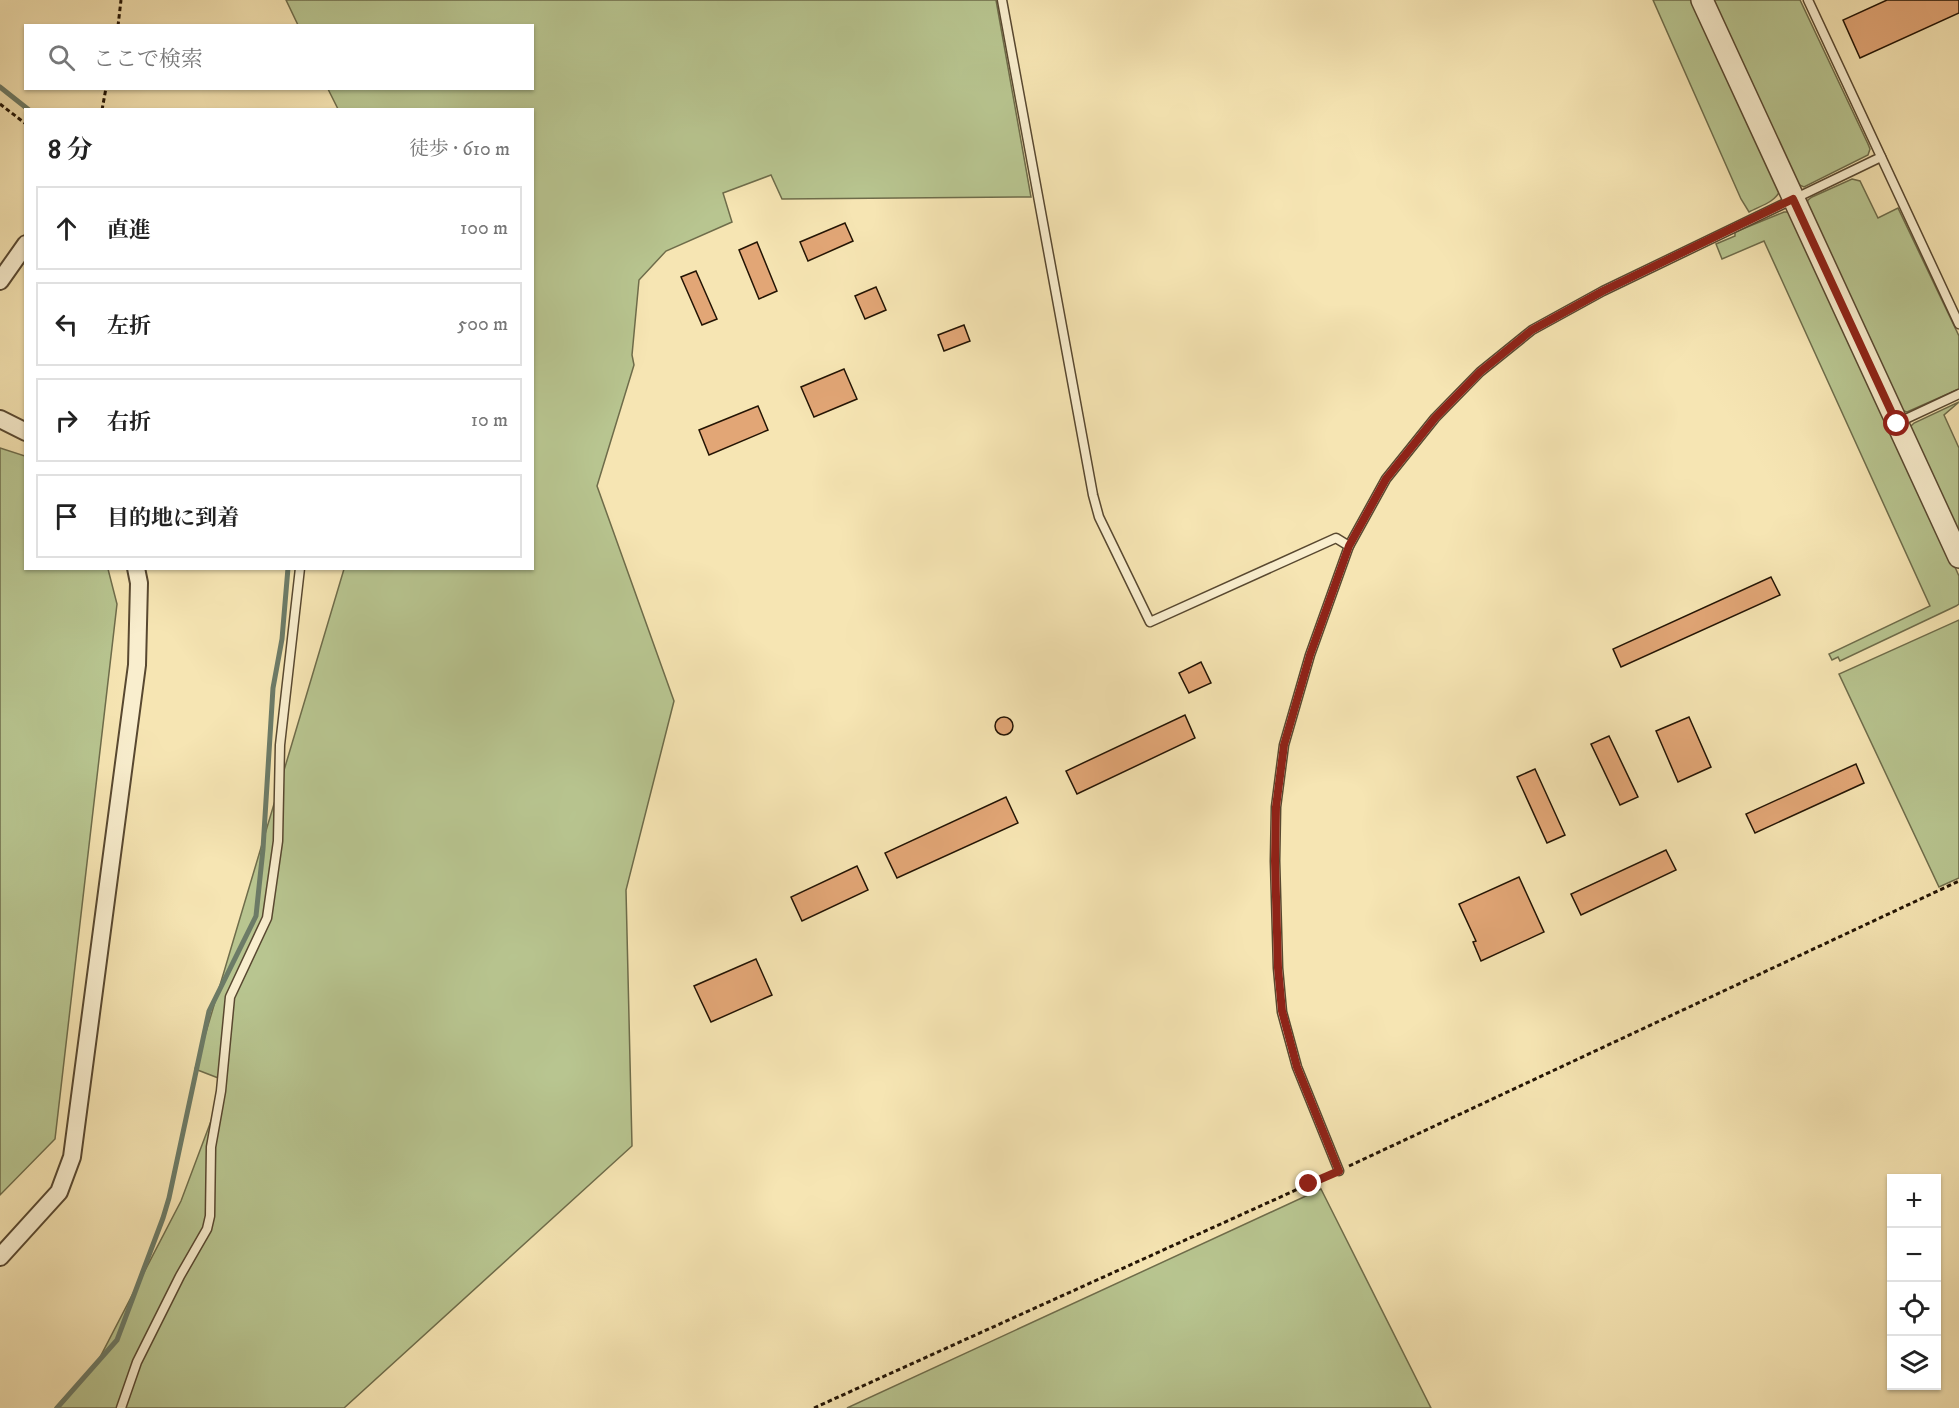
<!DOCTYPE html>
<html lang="ja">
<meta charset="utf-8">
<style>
body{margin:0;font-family:"IM FELL DW Pica","Noto Serif JP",serif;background:#f6f6f6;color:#222}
.controls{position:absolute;right:18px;bottom:18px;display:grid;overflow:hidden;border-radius:0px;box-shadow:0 2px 4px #0004}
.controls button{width:54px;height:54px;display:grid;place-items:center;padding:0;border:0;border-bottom:2px solid #e0e0e0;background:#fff;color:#222;font:30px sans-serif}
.stop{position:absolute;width:18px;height:18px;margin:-14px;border:4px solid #8f2418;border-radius:50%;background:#fff}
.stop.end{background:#8f2418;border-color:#fff;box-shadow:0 2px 6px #0008}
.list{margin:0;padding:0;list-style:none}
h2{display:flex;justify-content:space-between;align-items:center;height:78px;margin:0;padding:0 24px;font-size:26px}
h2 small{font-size:20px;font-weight:400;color:#767676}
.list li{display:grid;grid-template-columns:39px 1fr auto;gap:18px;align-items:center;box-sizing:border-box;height:84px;margin:0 12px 12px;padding:0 12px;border:2px solid #e0e0e0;border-radius:0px}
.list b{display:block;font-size:22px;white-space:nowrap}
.list em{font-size:20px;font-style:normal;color:#767676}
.icon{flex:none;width:33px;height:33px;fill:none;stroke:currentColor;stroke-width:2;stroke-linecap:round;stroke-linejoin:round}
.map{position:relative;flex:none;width:1959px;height:1408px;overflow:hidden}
.search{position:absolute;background:#fff;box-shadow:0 2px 4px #0004;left:24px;top:24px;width:510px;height:66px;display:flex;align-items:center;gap:15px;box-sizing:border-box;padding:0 21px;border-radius:0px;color:#767676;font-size:22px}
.panel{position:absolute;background:#fff;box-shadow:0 2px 4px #0004;left:24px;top:108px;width:510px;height:462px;border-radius:0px}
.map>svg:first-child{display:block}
.green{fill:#b8c590;stroke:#6e6c4a;stroke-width:1.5}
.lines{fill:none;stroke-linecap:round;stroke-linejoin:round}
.stream{stroke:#6c7b67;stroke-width:5}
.building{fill:#e2a676;stroke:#231404;stroke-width:1.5}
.service-casing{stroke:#584830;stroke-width:11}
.minor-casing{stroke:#584830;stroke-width:20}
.tertiary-casing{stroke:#584830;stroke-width:24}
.path{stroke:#231404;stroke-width:3;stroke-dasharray:4.5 3;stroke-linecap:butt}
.service{stroke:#f9eece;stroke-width:8}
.minor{stroke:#f9eece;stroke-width:16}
.tertiary{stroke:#f9eece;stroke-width:21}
.route{stroke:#8f2418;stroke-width:8}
</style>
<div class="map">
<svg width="1959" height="1408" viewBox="0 0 1959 1408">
<rect width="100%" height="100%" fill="#f6e5b3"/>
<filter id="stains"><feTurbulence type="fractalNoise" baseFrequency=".00333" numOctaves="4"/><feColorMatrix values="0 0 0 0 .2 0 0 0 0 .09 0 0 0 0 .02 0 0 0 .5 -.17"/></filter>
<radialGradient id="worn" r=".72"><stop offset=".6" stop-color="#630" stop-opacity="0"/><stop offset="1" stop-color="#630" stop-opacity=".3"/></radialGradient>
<g class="green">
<path d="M 286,0 L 996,0 L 1031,197 L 782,199 L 771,175 L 723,193 L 732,222 L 666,251 L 639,280 L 632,355 L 634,365 L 597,486 L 674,701 L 626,890 L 632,1146 L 344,1408 L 55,1408 L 98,1361 L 181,1201 L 226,1081 L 195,1069 L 344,569 L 532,568 L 532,110 L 338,109 L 328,89 L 532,88 L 532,26 L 298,25 Z"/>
<path d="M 1653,0 L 1695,0 L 1780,190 C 1776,202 1760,206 1749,212 L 1741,199 Z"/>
<path d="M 1710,0 L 1800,0 L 1868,144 L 1870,149 L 1868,155 L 1804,187 L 1797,184 Z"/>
<path d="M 1852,179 L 1860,181 L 1878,218 L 1898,208 L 1959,336 L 1959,389 L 1907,412 L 1901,410 L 1806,209 L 1808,200 L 1812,197 Z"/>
<path d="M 1784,212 L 1790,212 L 1900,445 L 1959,576 L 1959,604 L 1956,606 L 1840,661 L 1838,657 L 1832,660 L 1829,654 L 1930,606 L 1764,241 L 1722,259 L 1716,244 L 1735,236 L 1735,232 Z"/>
<path d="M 1959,402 L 1944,415 L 1959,448 L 1959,540 L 1910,427 L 1914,423 Z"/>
<path d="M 0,448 L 25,456 L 26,568 L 108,569 L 117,604 L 55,1139 L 0,1195 Z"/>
<path d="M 1959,620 L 1959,878 L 1939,887 L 1839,674 Z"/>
<path d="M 1321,1189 L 1431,1408 L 847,1408 Z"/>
</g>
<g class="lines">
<g class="stream">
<path d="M 0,87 L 29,110"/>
<path d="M 57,1408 L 117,1340 L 163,1218 L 169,1198 L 209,1011 L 256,916 L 263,849 L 273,688 L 282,639 L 288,568"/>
</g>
</g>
<g class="building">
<path d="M 1887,0 L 1959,0 L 1959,13 L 1860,58 L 1843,20 Z"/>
<path d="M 845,223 L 853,241 L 808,261 L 800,242 Z"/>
<path d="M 757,242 L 777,291 L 759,299 L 739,250 Z"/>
<path d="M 696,271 L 717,319 L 702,325 L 681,277 Z"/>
<path d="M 876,287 L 886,310 L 865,319 L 855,296 Z"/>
<path d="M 964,325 L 970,341 L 944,351 L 938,335 Z"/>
<path d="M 844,369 L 857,399 L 814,417 L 801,387 Z"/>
<path d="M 758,406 L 768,430 L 709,455 L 699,430 Z"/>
<path d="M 1771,577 L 1780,595 L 1621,667 L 1613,649 Z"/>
<path d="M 1201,662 L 1211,683 L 1189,693 L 1179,673 Z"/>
<path d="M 1185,715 L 1195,738 L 1077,794 L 1066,771 Z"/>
<path d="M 1689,717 L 1711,767 L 1678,782 L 1656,731 Z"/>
<circle cx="1004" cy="726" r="9"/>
<path d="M 1609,736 L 1638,797 L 1620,805 L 1591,744 Z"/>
<path d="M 1856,764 L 1864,783 L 1755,833 L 1746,814 Z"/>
<path d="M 1535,769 L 1565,835 L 1547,843 L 1517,777 Z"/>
<path d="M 1006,797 L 1018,823 L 897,878 L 885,853 Z"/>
<path d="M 1666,850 L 1676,870 L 1581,915 L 1571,894 Z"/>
<path d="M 857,866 L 868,890 L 802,921 L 791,897 Z"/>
<path d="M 1519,877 L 1544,932 L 1481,961 L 1473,942 L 1476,941 L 1459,904 Z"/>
<path d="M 756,959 L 772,995 L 711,1022 L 694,986 Z"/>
</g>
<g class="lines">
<g class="service-casing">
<g id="service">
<path d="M 1002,0 L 1093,495 L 1099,517 L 1150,622 L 1336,538 L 1349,546"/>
<path d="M 1808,0 L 1959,324"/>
<path d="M 1897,423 L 1959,394"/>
<path d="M 1339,1171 L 1297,1067 L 1282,1012 L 1278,968 L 1275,861 L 1276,807 L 1284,745 L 1310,655 L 1349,546 L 1386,479 L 1435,418 L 1480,372 L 1532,330 L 1603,291 L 1881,157"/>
<path d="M 121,1408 L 137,1362 L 180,1276 L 207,1229 L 210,1216 L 211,1147 L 221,1091 L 230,997 L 267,918 L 278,841 L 280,745 L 300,568"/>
</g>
</g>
<g class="minor-casing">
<g id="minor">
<path d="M 0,281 L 26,244"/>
<path d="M 0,419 L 26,432"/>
<path d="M 0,1257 L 59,1192 L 72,1157 L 137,665 L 139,583 L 136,568"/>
</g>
</g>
<g class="tertiary-casing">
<path id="tertiary" d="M 1702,0 L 1959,557"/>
</g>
<g class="path">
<path d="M 118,26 L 121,0"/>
<path d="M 0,104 L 26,124"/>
<path d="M 102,110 L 106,88"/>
<path d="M 1349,1166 L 1959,881"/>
<path d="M 814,1408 L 1329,1175"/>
</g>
<use href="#service" class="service"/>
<use href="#minor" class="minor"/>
<use href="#tertiary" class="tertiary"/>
</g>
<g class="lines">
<path class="route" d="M 1309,1184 L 1339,1171 L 1297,1067 L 1282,1011 L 1278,968 L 1275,861 L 1276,807 L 1284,745 L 1310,655 L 1349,546 L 1386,479 L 1435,418 L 1480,372 L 1532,330 L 1603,291 L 1793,199 L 1897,424"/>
</g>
<rect width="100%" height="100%" filter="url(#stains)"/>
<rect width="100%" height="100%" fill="url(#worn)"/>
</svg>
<div class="controls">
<button>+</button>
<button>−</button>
<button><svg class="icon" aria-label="locate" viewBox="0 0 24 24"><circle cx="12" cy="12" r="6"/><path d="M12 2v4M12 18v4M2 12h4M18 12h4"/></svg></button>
<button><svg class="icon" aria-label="layers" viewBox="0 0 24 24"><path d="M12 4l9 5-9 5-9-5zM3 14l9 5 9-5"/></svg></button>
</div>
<div class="stop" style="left:1897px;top:424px"></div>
<div class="stop end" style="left:1309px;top:1184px"></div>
<div class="search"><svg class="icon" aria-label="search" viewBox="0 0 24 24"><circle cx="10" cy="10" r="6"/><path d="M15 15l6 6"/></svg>ここで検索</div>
<section class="panel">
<h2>8 分<small>徒歩 · 610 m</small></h2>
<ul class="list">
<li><svg class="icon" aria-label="ahead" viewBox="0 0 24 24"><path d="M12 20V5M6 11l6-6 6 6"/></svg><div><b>直進</b></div><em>100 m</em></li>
<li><svg class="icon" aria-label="left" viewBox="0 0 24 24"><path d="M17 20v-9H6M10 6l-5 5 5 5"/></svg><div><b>左折</b></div><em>500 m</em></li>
<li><svg class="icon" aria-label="right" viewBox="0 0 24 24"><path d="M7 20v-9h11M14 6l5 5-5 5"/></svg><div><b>右折</b></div><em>10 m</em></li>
<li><svg class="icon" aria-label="arrive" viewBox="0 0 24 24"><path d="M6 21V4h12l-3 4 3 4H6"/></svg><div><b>目的地に到着</b></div></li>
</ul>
</section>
</div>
